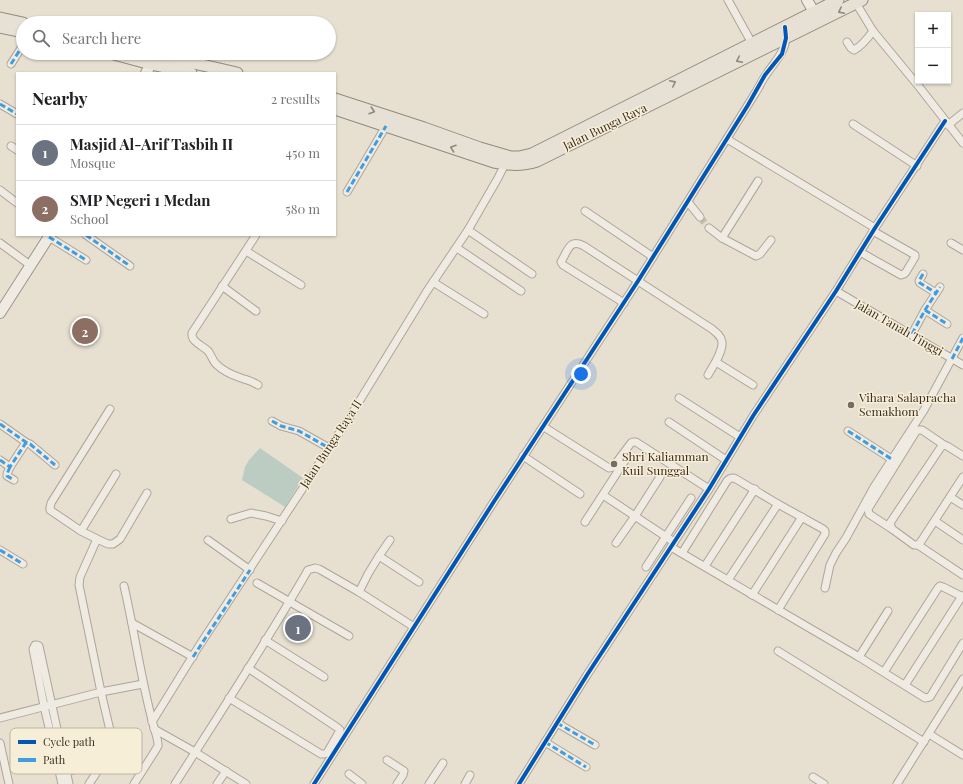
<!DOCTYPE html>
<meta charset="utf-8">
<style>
body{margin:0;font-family:"Playfair Display",serif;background:#f2f2f2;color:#202124}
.controls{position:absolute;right:12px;top:12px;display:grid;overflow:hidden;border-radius:0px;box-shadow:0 1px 3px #0004}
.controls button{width:36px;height:36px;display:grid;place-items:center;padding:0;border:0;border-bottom:1px solid #e0e0e0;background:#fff;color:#202124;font:20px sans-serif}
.you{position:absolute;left:581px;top:374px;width:14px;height:14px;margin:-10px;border:3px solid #fff;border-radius:50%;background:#1a73e8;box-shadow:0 0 0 6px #1a73e833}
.badge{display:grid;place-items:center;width:26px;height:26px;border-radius:50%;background:#786c5e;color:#fff;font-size:13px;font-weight:700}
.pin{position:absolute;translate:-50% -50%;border:2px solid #fff;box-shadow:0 1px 4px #0006}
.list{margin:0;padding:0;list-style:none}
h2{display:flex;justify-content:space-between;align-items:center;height:52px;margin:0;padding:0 16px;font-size:17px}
h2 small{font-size:13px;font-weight:400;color:#757577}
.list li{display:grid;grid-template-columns:26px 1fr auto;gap:12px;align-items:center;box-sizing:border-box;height:56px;padding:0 16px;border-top:1px solid #e0e0e0}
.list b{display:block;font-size:15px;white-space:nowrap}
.list p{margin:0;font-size:13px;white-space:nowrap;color:#757577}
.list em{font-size:13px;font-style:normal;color:#757577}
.icon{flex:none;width:22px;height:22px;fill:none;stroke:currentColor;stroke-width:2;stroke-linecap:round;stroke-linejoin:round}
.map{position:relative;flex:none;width:963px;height:784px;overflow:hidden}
.search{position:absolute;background:#fff;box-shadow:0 1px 3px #0004;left:16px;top:16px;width:320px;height:44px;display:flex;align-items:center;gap:10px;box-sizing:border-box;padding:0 14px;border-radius:22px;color:#757577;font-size:15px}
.panel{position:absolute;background:#fff;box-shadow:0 1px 3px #0004;left:16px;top:72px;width:320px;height:164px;border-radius:0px}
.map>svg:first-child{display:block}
.water{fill:#bcccc2}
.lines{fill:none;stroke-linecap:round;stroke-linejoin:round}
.street-tunnel{stroke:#c5bcae;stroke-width:7;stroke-dasharray:7 3.5;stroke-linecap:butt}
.street-casing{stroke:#ada599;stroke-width:9}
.secondary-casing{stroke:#9c958a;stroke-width:12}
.primary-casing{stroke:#928b80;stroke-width:13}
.street{stroke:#efebe3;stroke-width:7}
.secondary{stroke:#efebe3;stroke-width:10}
.primary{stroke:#e6e1d4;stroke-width:11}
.quiet{stroke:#3f9de0;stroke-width:3;stroke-dasharray:6 3;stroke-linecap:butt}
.cycleway-casing{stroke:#f7eed8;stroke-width:6}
.cycleway{stroke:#0057b8;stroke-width:4}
.oneway{stroke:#92887a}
.poi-dot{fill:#786c5e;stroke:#f7eed8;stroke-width:1.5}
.labels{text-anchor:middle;stroke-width:3;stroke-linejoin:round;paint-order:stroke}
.street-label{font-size:12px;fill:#3d2e20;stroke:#f7eed8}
.poi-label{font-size:12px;fill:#3d2e20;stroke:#f7eed8;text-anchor:start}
.key{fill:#f7eed8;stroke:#bfb4a1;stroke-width:1}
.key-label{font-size:11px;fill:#3d2e20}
</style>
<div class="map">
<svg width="963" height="784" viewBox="0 0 963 784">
<rect width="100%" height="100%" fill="#e7e0d1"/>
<path class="water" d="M 260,448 L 303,478 L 285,507 L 242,480 L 245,467 L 249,460 Z"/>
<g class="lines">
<path class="street-tunnel" d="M 700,217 L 709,228"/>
<g class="street-casing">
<g id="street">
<path d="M 728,0 L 754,47"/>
<path d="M 856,3 L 873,31 L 920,88 L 963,143"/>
<path d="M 847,42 L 851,48 L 854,50 C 862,46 868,38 873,31"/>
<path d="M 11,64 L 23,45"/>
<path d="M 0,104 L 17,114"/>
<path d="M 853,124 L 917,166"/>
<path d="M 948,125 L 963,113"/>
<path d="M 727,139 L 875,228"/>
<path d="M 11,146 L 17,150"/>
<path d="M 0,190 L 17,203"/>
<path d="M 347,192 L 386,126"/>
<path d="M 688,202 L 700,217"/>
<path d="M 585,211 L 653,257"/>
<path d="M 709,228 L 722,238 L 756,256 L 760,254 L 771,240"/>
<path d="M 468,230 L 532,274"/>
<path d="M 86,235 L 130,266"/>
<path d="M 256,235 L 192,333 C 191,342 202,345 208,351 C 211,354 212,360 216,364 C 222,370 232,375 241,378 C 247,380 252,381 258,385"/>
<path d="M 49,237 L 86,260"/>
<path d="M 722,238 L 758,181"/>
<path d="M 0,243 L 30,265"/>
<path d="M 951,243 L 963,250"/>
<path d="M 457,248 L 521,291"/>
<path d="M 246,251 L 301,285"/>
<path d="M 860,252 L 901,275 L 904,274 L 906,272 L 915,257 L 915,255 L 873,231"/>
<path d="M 923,274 L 919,281 L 920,283 L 936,293"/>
<path d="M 433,282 L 484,314"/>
<path d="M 222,286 L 256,311"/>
<path d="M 836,291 L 963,365"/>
<path d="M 624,303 L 563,265 L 561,262 L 562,260 C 568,250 570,238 584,246 L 712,329 C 717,333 721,336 722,342 C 723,352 713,366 708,375"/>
<path d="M 925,310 L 947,324"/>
<path d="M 912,334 L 925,310 L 940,287"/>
<path d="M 716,362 L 753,385"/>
<path d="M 679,398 L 740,437"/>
<path d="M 110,409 L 51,503 L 50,508 L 50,510 L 81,531 L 97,539 L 108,544 L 113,544 L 120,539 L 147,493"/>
<path d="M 272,421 L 281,426 L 299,431 L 329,448"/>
<path d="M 669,422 L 726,460"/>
<path d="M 0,424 L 27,443"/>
<path d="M 544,427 L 609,468 L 613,467 L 631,443 L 633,442 L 636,442 L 709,489"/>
<path d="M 848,431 L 893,460"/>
<path d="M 523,456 L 580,494"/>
<path d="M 963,456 L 947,446 L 944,445 L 941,447 L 890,523 L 892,529 L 914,545 L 918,545 L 920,543 L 963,477"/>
<path d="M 0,460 L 10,467 L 25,444 L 27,443 L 30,444 L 55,465"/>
<path d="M 10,467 L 7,474 L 7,476 L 14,480"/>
<path d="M 603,495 L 674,542"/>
<path d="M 950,497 L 963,505"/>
<path d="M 231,519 L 251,513 L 266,516 L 282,521"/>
<path d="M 935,521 L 963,540"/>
<path d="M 585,522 L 626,459"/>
<path d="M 892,529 L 869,514 L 868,509 L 917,430 L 922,430 L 944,445"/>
<path d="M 81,531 L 116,474"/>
<path d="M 208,540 L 250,570"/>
<path d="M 616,543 L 635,516 L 660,477"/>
<path d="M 918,545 L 963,575"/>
<path d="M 671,547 L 859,657 L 925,698 L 930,697 L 963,643"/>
<path d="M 0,550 L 23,564"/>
<path d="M 682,553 L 727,481 C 730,478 732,477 736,479 L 778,504 L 823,529 L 825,531 L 825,534 L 778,610"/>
<path d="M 379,556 L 390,540"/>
<path d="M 705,566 L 755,489"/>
<path d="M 646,567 L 691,498"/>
<path d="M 728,580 L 778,504"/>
<path d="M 257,583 L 349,636"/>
<path d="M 124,586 C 134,629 140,673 151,716 C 152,723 159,740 158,746 C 157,748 156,749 155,751 L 134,784"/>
<path d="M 825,588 L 830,565 L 836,553 L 846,538 L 874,487 L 924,410 L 963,338"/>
<path d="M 359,592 L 368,574 L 379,556 L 419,582"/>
<path d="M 752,595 L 802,517"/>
<path d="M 132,623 L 193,657"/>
<path d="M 265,640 L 324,677"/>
<path d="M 778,651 L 924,742"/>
<path d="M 859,657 L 888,611"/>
<path d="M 884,672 L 938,588 L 940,586 L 943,587 L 963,597"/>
<path d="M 905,685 L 962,596"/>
<path d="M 229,698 L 321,754 L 324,754 L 327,753 L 339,732 L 340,730 L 338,728 L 248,668"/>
<path d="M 0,718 L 101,692 L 143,684"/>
<path d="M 152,722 L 199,646 L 349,418 L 427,291 L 468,230 L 498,178 L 505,164"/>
<path d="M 557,723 L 595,745"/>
<path d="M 154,729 L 195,752 L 246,784"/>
<path d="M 929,734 L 963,755"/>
<path d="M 545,742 L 586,767"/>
<path d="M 0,743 L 9,784"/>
<path d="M 387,760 L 404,771 L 403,775 L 397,784"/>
<path d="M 66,772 L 103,763"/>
<path d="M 349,774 L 362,784"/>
<path d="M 813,777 L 824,784"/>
<path d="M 62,784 L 44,706 L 33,649 L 35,645 L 37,645 L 39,646 L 69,784"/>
<path d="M 89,784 L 103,763 L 113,746 L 113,743 L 101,692 L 79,585 L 80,577 L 97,539"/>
<path d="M 175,784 C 220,713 266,643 308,570 L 315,568 L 319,569 L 359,592 L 414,627"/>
<path d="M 217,784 L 226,771"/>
<path d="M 314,784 L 493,503 L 638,281 L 756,92 C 760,86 762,80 766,75 C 774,62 786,52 786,36"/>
<path d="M 429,784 L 443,763"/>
<path d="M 465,784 L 470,775"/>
<path d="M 519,784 L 587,675 L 709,489 L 753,416 L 836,291 L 875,228 L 945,121"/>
<path d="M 897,784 L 963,679"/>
</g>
</g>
<g class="secondary-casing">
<g id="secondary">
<path d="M 807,0 L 818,19"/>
<path d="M 146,73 L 155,57"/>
<path d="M 0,313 L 50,235"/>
</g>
</g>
<g class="primary-casing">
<g id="primary">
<path d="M 0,18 L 23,23"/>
<path d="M 0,27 L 23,32"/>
<path d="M 110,53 L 151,64 L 191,73"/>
<path d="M 150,53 L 237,73"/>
<path d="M 335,99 L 424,128 L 480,148 L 504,155 L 511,157 L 519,157 L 532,154 L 838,0"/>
<path d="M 335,109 L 494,162 C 510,165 521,166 537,161 L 862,0"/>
</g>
</g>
<use href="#street" class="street"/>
<use href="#secondary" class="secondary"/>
<use href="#primary" class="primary"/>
<g class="quiet">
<path d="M 11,64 L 23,45"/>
<path d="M 0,104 L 17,114"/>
<path d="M 347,192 L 386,126"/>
<path d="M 86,235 L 130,266"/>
<path d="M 49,237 L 86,260"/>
<path d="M 923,274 L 919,281 L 920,283 L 936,293"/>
<path d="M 925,310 L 947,324"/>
<path d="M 912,334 L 925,310 L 940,287"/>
<path d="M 952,359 L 963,338"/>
<path d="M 272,421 L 281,426 L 299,431 L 329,448"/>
<path d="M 0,424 L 27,443"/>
<path d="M 848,431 L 893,460"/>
<path d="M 0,460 L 10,467 L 25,444 L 27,443 L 30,444 L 55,465"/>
<path d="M 10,467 L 7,474 L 7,476 L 14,480"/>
<path d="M 0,550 L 23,564"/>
<path d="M 193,657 L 250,570"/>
<path d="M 557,723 L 595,745"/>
<path d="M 545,742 L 586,767"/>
</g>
<g class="cycleway-casing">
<g id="cycleway">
<path d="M 314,784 L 493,503 L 638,281 L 748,105 L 765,75 L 782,54 L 786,38 L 785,27"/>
<path d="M 519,784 L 587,675 L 709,489 L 753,416 L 836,291 L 875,228 L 945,121"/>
</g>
</g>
<use href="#cycleway" class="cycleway"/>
</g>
<defs><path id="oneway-chevron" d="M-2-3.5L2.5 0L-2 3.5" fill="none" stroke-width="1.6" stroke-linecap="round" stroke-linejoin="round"/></defs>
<g class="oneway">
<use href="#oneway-chevron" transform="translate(841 11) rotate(153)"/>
<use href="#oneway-chevron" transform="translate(739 60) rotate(154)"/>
<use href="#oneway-chevron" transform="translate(673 83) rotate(-27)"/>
<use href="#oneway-chevron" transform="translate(372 111) rotate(18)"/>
<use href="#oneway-chevron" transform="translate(453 148) rotate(-161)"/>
</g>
<g class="poi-dot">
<circle cx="851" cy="405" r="4"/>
<circle cx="614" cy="464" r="4"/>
</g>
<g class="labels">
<g class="street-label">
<text transform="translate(605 127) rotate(-26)" y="4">Jalan Bunga Raya</text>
<text transform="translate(899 328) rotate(30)" y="4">Jalan Tanah Tinggi</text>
<text transform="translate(331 444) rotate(-57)" y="4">Jalan Bunga Raya II</text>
</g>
<g class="poi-label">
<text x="859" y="402">Vihara Salapracha<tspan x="859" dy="14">Semakhom</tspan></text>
<text x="622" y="461">Shri Kaliamman<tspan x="622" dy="14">Kuil Sunggal</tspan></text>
</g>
</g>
<rect x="10" y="728" width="132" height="46" rx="6" class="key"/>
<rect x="18" y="740" width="18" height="4" fill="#0057b8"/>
<rect x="18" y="758" width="18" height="4" fill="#3f9de0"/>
<g class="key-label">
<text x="43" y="746">Cycle path</text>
<text x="43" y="764">Path</text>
</g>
</svg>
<div class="controls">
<button>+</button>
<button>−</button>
</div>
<div class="you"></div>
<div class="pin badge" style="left:298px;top:628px;background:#6b7280">1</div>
<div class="pin badge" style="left:85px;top:331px;background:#8d6e63">2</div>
<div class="search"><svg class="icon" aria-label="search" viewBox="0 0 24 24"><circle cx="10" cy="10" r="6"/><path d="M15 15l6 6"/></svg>Search here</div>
<section class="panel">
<h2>Nearby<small>2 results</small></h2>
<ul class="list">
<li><span class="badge" style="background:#6b7280">1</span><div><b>Masjid Al-Arif Tasbih II</b><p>Mosque</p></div><em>450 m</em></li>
<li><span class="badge" style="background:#8d6e63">2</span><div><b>SMP Negeri 1 Medan</b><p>School</p></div><em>580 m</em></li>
</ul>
</section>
</div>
